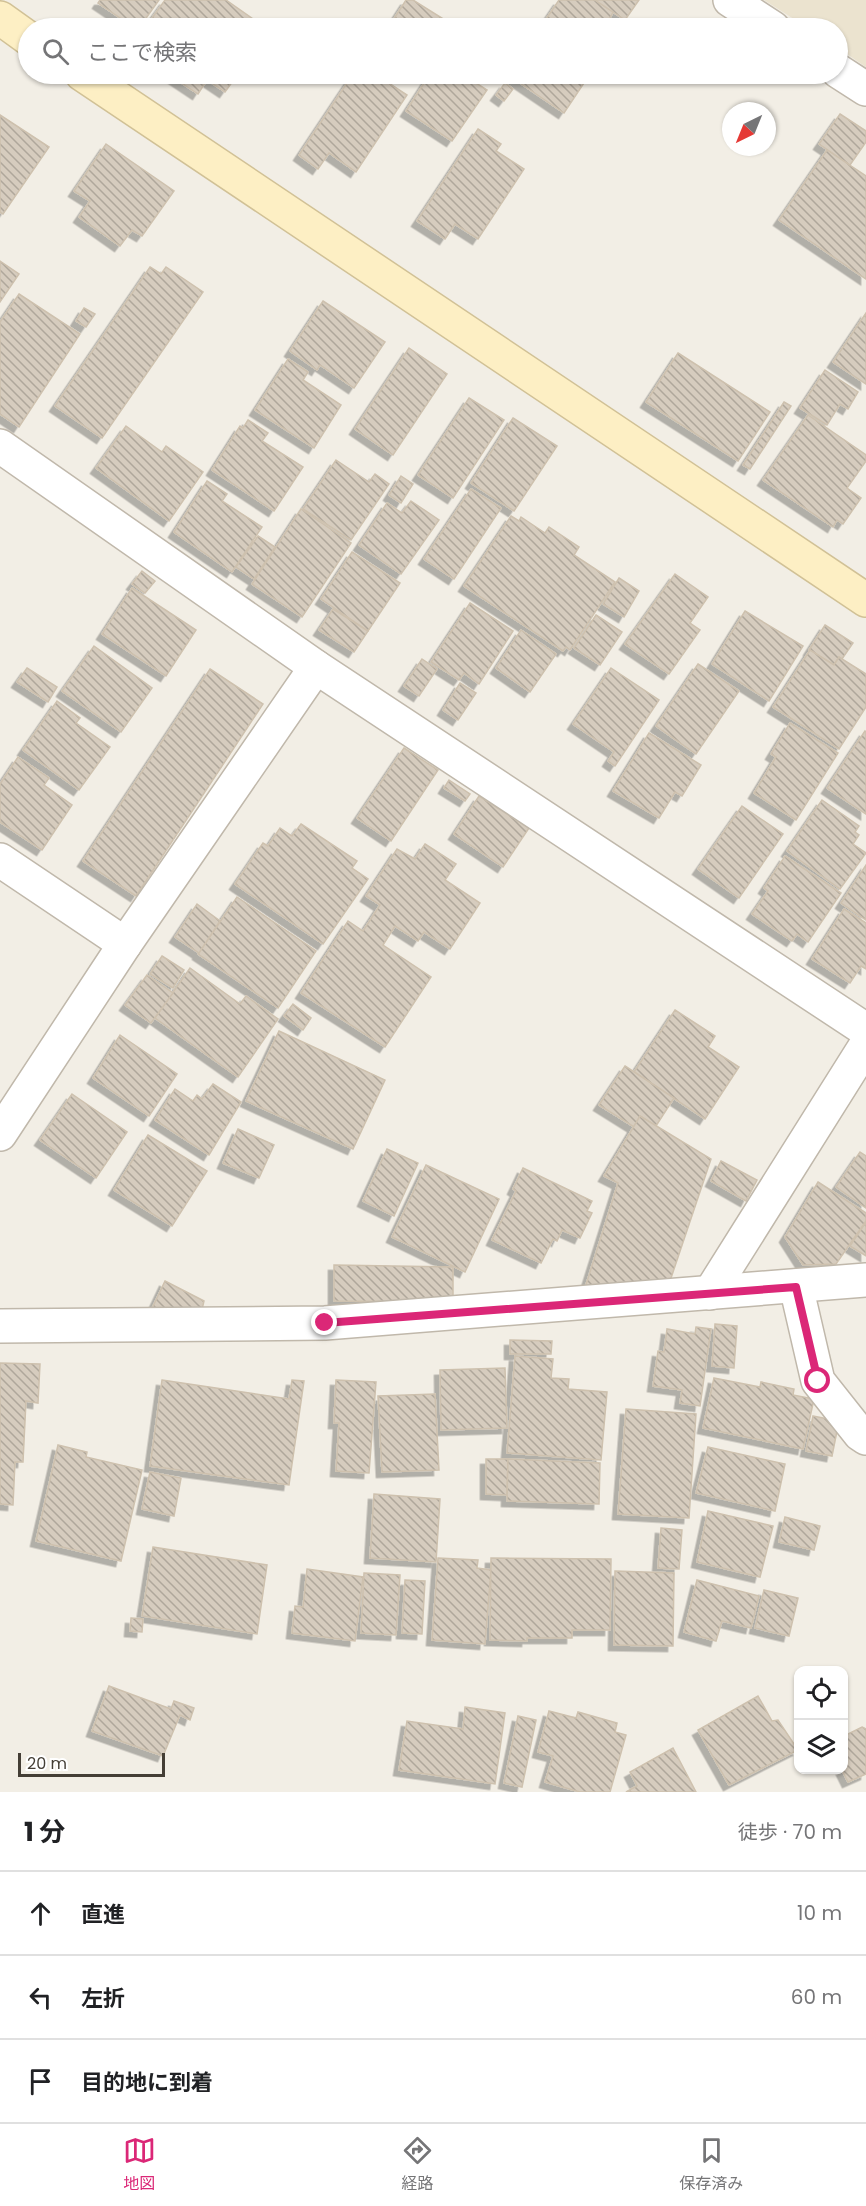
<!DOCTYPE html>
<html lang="ja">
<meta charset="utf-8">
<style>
body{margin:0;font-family:Poppins,"Noto Sans JP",sans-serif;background:#f2f2f2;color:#202124}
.controls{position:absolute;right:18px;bottom:18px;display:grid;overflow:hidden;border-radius:12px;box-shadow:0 2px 4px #0004}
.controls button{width:54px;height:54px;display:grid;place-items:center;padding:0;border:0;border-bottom:2px solid #e0e0e0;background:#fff;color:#202124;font:30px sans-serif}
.compass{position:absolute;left:722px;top:102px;width:54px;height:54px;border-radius:50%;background:#fff;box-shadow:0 2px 4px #0004;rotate:223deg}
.scale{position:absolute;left:18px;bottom:15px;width:147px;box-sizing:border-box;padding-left:6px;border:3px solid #443e35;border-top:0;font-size:16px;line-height:21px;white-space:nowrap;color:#443e35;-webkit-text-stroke:4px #fff;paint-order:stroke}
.stop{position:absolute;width:18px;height:18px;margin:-14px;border:4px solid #db2777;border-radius:50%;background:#fff}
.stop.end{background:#db2777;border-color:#fff;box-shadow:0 2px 6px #0008}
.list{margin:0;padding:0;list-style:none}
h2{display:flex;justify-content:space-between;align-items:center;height:78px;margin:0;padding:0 24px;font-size:26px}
h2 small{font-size:20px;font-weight:400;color:#757577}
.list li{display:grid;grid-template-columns:39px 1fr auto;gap:18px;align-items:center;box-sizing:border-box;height:84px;padding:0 24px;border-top:2px solid #e0e0e0}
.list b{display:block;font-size:22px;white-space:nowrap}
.list em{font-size:20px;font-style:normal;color:#757577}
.icon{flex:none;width:33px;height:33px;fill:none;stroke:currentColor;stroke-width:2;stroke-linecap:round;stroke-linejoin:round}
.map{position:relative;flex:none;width:866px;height:1792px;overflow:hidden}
.search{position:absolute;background:#fff;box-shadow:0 2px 4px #0004;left:18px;right:18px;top:18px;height:66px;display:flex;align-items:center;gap:15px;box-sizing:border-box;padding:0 21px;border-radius:33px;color:#757577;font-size:22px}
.sheet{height:330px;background:#fff}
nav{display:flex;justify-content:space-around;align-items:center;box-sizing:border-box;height:84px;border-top:2px solid #e0e0e0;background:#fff;font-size:16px;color:#757577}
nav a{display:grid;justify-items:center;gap:3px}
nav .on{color:#db2777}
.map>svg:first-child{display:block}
.education{fill:#ebe3cf}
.building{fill:url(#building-back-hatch);stroke:#cec1ae;stroke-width:1.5;filter:url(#shadow)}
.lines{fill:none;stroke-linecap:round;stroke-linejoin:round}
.street-casing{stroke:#c0b8ab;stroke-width:36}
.secondary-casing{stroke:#d1c196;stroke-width:36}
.street{stroke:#fff;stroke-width:33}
.secondary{stroke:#fdefc4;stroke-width:33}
.route{stroke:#db2777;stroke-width:8}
</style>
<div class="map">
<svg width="866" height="1792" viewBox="0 0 866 1792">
<defs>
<pattern id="building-back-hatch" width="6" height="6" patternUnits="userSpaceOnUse" patternTransform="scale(1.5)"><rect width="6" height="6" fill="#d6ccbe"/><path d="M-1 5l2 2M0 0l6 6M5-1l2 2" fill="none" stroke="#afa79b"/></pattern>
<filter id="shadow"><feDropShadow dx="-5.5" dy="5.5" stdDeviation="0" flood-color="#0004"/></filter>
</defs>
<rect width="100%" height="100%" fill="#f2eee5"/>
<path class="education" d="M 764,0 L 866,0 L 866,67 L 838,48 L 838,28 L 808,28 Z"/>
<g class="building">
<path d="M 100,0 L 159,0 L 139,28 L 135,28 L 98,3 Z"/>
<path d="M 165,0 L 226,0 L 253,19 L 246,28 L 145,28 Z"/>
<path d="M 406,0 L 413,0 L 453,25 L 451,28 L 388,28 Z"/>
<path d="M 559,0 L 595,0 L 613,12 L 609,20 L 620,27 L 540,28 Z"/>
<path d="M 595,0 L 639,0 L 625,20 Z"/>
<path d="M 168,74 L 238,74 L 225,92 L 207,80 L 198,94 Z"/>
<path d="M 353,74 L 375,74 L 407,95 L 356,172 L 329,153 L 318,169 L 299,155 Z"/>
<path d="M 430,74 L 462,74 L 487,90 L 452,141 L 406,111 Z"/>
<path d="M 514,74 L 537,74 L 541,76 L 543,74 L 590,74 L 564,113 L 511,77 Z"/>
<path d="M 505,83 L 513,89 L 504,101 L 496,95 Z"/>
<path d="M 840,114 L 866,131 L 866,142 L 850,165 L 819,144 Z"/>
<path d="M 0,115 L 49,147 L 3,214 L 0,212 Z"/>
<path d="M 478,129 L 501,144 L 496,151 L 524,169 L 478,239 L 455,224 L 445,239 L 417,221 Z"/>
<path d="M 106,144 L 174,191 L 142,236 L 132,230 L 120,246 L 79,217 L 90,201 L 74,191 Z"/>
<path d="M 827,150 L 866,176 L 866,279 L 779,220 Z"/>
<path d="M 0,261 L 19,274 L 0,302 Z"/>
<path d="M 150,267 L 161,274 L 166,267 L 203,292 L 102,438 L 55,406 Z"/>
<path d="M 19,294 L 80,334 L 19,427 L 0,414 L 0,322 Z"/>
<path d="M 323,301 L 385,342 L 354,388 L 320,365 L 317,370 L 290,351 Z"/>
<path d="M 84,308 L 95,314 L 86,327 L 76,321 Z"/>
<path d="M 866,313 L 866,384 L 833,362 Z"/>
<path d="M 409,348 L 447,374 L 393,455 L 355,429 Z"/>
<path d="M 678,353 L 770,412 L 738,461 L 646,402 Z"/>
<path d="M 288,359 L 308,372 L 303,380 L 341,405 L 314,448 L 255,410 Z"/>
<path d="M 825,370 L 858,392 L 848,409 L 840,404 L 827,425 L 800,408 Z"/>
<path d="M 469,398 L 504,420 L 453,498 L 418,475 Z"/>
<path d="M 784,402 L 791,406 L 750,469 L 743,465 Z"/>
<path d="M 808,415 L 866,455 L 866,461 L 847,488 L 861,498 L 843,524 L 837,520 L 833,527 L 763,480 Z"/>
<path d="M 513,418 L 557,446 L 514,511 L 471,483 Z"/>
<path d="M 248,420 L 268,433 L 262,441 L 303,467 L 274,511 L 212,470 L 240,426 L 243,428 Z"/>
<path d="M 126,426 L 162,452 L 166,446 L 203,472 L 169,521 L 96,468 Z"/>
<path d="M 336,460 L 369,482 L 375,474 L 389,484 L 351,540 L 303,509 Z"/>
<path d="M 401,476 L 413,484 L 401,503 L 389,495 Z"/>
<path d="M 207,481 L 227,494 L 222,501 L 262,527 L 232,572 L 174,532 Z"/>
<path d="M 471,489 L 501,508 L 454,579 L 424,559 Z"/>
<path d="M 411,501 L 439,520 L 401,574 L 359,545 L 387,503 L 402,513 Z"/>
<path d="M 301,509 L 351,543 L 302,617 L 252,584 Z"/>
<path d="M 511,516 L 519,521 L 521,517 L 545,533 L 549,527 L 579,547 L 574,555 L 615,582 L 570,650 L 566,647 L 563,651 L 464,586 Z"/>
<path d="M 258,536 L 275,547 L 254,579 L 236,567 Z"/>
<path d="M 352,552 L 400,583 L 368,631 L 321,599 Z"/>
<path d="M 142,571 L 155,581 L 145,593 L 132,584 Z"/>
<path d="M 675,574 L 708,597 L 690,623 L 700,630 L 669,674 L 625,644 Z"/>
<path d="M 619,578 L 639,591 L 624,617 L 603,604 Z"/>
<path d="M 132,588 L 196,630 L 166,676 L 102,634 Z"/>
<path d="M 470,603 L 513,631 L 479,684 L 464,673 L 459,680 L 431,662 Z"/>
<path d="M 333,609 L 368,631 L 354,652 L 319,630 Z"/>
<path d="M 745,611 L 803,646 L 769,701 L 712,664 Z"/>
<path d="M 596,615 L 622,632 L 600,665 L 574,648 Z"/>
<path d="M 825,625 L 853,643 L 842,659 L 839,657 L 834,665 L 809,650 Z"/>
<path d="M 521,630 L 556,654 L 530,692 L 496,668 Z"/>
<path d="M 94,646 L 152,688 L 121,732 L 62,691 Z"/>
<path d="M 810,650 L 834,665 L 839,657 L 866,674 L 866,707 L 839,749 L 773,707 Z"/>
<path d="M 422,659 L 437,669 L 419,696 L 404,686 Z"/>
<path d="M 698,664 L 739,691 L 696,754 L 656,726 Z"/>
<path d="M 27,668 L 57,687 L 48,702 L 17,682 Z"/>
<path d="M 611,668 L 659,700 L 615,766 L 608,761 L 614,752 L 573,724 Z"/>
<path d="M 210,669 L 263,704 L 136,896 L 83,861 Z"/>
<path d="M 460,683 L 476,693 L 458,720 L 443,710 Z"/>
<path d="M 57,701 L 80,718 L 76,723 L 110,747 L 79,790 L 23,750 Z"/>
<path d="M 790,723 L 838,753 L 796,820 L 754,793 L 776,757 L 771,754 Z"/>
<path d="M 865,731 L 866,732 L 866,814 L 827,788 Z"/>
<path d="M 649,733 L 701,765 L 682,796 L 675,792 L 659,818 L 613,791 Z"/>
<path d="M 404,748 L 438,770 L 391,841 L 357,818 Z"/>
<path d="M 18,757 L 49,778 L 44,785 L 72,805 L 42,850 L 0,822 L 0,784 Z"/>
<path d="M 449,780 L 470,794 L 465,801 L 444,788 Z"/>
<path d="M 479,796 L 529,828 L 503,867 L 454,834 Z"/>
<path d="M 822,800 L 859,826 L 855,832 L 859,835 L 853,844 L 866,853 L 840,889 L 787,851 Z"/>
<path d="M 742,806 L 783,834 L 739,898 L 698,869 Z"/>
<path d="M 301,824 L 357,861 L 352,868 L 368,879 L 323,944 L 235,884 L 263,843 L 268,846 L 280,828 L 292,836 Z"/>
<path d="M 425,844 L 456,864 L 445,880 L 480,903 L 450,949 L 424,932 L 418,941 L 395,926 L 383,945 L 431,977 L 385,1047 L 301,993 L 348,921 L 363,931 L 380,905 L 366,896 L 397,849 L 415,859 Z"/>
<path d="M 785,856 L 841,893 L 808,942 L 797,934 L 792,941 L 752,914 L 768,891 L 764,888 Z"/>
<path d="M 866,865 L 866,920 L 841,903 Z"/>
<path d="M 237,897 L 316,951 L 278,1008 L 198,954 Z"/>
<path d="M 197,904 L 220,921 L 199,953 L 175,937 Z"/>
<path d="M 844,909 L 866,923 L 866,969 L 861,966 L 850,983 L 812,959 Z"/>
<path d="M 162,956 L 184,970 L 173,988 L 150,974 Z"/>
<path d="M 190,968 L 240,1004 L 246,996 L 278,1019 L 238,1077 L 155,1018 Z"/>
<path d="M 147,975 L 173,993 L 151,1023 L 125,1005 Z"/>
<path d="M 293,1004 L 311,1018 L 303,1030 L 284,1016 Z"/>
<path d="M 675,1010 L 715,1036 L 708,1047 L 739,1067 L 705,1119 L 634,1072 Z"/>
<path d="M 279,1031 L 385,1080 L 353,1149 L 246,1101 Z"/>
<path d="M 120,1035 L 177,1074 L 149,1116 L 93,1078 Z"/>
<path d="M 625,1066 L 674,1098 L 656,1126 L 640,1116 L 634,1127 L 599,1105 Z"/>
<path d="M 213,1084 L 241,1102 L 209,1155 L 155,1120 L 175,1089 L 193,1101 L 197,1095 L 202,1099 Z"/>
<path d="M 72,1094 L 127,1132 L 96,1178 L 40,1140 Z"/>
<path d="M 640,1116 L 711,1159 L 670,1281 L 584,1291 L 618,1183 L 604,1176 Z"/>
<path d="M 238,1129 L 274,1145 L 259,1178 L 223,1163 Z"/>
<path d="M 148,1135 L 207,1171 L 172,1226 L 114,1190 Z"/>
<path d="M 387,1149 L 418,1163 L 394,1216 L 363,1201 Z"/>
<path d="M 860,1152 L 866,1156 L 866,1208 L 836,1187 Z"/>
<path d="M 721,1161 L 757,1180 L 746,1201 L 711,1181 Z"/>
<path d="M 426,1165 L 499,1199 L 465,1272 L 392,1237 Z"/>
<path d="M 523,1168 L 592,1201 L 587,1211 L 592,1213 L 580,1238 L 562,1230 L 557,1241 L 553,1239 L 541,1263 L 492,1240 L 516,1191 L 513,1189 Z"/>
<path d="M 818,1182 L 866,1213 L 866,1221 L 836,1264 L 803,1265 L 785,1237 Z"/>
<path d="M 866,1222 L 866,1256 L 850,1246 Z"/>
<path d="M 334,1265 L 453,1267 L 453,1302 L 334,1301 Z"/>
<path d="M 165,1281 L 204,1301 L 200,1318 L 148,1317 Z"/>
<path d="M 715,1324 L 737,1326 L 734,1368 L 712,1366 Z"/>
<path d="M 696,1327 L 711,1329 L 700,1406 L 680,1403 L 682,1390 L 653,1386 L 658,1351 L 664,1352 L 667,1329 L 695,1334 Z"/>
<path d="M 510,1340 L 552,1341 L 551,1354 L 510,1354 Z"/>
<path d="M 515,1356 L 553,1359 L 551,1378 L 569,1379 L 568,1389 L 607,1392 L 601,1460 L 507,1453 Z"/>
<path d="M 0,1363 L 40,1364 L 38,1403 L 26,1401 L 23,1462 L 15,1462 L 13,1505 L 0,1504 Z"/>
<path d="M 505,1368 L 507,1428 L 441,1430 L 440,1370 Z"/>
<path d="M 714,1378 L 760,1387 L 761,1382 L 794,1389 L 793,1395 L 814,1399 L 803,1449 L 703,1428 Z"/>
<path d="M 162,1380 L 289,1399 L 292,1380 L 304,1381 L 289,1485 L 150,1466 Z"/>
<path d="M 336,1380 L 376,1382 L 369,1473 L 336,1471 L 339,1423 L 334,1423 Z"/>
<path d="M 435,1394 L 439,1470 L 382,1472 L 378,1396 Z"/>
<path d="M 626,1409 L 696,1414 L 689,1518 L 618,1514 Z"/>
<path d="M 813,1416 L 839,1421 L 832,1456 L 806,1451 Z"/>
<path d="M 58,1445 L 87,1452 L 86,1457 L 142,1470 L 121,1561 L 36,1541 Z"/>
<path d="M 708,1447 L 785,1464 L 775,1511 L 696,1493 Z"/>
<path d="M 486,1459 L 508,1459 L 507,1495 L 486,1494 Z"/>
<path d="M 508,1459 L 600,1463 L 599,1504 L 507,1501 Z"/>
<path d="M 150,1472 L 181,1478 L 174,1516 L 142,1509 Z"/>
<path d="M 374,1494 L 440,1499 L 436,1562 L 370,1558 Z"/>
<path d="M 708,1511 L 773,1526 L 760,1577 L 697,1562 Z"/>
<path d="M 785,1517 L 820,1526 L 814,1550 L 779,1542 Z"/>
<path d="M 661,1528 L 682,1530 L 679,1569 L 658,1568 Z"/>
<path d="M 153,1547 L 267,1565 L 257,1634 L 142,1616 Z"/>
<path d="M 438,1558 L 478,1560 L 477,1568 L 491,1570 L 485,1644 L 432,1640 Z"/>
<path d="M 491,1558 L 611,1559 L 610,1630 L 572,1630 L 572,1638 L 527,1638 L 527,1641 L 490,1640 Z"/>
<path d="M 307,1569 L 363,1577 L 355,1641 L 292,1633 L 295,1606 L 303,1607 Z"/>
<path d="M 615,1571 L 674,1573 L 673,1646 L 614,1645 Z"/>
<path d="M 364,1573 L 400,1575 L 396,1635 L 361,1633 Z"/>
<path d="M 405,1580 L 425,1581 L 422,1634 L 402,1633 Z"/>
<path d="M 697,1580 L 759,1596 L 751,1628 L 722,1621 L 716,1641 L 684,1632 Z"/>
<path d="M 764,1590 L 798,1598 L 789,1636 L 755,1628 Z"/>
<path d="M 131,1618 L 143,1619 L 142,1632 L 130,1631 Z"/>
<path d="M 109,1686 L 171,1709 L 174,1701 L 194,1708 L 190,1720 L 180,1715 L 163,1756 L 92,1731 Z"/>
<path d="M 758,1696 L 772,1721 L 778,1720 L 798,1750 L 729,1785 L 698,1730 Z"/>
<path d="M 465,1707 L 505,1713 L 495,1784 L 399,1770 L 407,1721 L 463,1729 Z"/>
<path d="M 549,1711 L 576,1718 L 578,1712 L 617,1723 L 615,1732 L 626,1735 L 610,1792 L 580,1792 L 545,1782 L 553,1756 L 538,1752 Z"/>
<path d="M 518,1716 L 536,1720 L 522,1787 L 504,1783 Z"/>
<path d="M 862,1727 L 866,1729 L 866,1774 L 848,1782 L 842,1770 L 844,1770 L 844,1736 Z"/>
<path d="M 673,1748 L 696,1792 L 626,1792 L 637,1786 L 630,1772 Z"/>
</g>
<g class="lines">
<g class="street-casing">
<g id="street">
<path d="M 730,0 L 773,28"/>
<path d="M 838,71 L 866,89"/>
<path d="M 0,446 L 316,667 L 866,1030"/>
<path d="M 0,860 L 125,944"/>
<path d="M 0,1134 L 125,944 L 316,667"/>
<path d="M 796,1286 L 818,1381 L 860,1434 L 866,1438"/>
<path d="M 710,1293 L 866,1045"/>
<path d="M 0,1326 L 325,1323 L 866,1280"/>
</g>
</g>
<g class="secondary-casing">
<g id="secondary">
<path d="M 0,18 L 28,38"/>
<path d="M 82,74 L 866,600"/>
</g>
</g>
<use href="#street" class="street"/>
<use href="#secondary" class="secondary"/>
</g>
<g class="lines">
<path class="route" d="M 325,1323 L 796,1287 L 818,1381"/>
</g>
</svg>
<div class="controls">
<button><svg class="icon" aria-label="locate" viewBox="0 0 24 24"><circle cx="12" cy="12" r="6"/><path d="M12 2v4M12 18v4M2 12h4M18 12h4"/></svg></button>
<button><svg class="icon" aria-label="layers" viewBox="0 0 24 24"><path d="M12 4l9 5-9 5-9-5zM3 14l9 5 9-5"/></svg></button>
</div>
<svg class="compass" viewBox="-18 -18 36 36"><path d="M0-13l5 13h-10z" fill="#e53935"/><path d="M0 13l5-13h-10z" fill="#757577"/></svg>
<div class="scale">20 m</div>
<div class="stop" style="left:818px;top:1381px"></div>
<div class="stop end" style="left:325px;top:1323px"></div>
<div class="search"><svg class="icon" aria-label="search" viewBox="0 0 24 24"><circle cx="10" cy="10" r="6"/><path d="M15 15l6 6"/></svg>ここで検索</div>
</div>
<section class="sheet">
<h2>1 分<small>徒歩 · 70 m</small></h2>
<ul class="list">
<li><svg class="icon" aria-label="ahead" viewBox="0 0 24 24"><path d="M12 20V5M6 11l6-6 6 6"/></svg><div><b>直進</b></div><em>10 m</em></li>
<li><svg class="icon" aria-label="left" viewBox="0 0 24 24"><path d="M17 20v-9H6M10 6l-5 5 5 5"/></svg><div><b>左折</b></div><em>60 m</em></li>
<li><svg class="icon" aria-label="arrive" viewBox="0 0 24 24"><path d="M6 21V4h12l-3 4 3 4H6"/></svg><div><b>目的地に到着</b></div></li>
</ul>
</section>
<nav>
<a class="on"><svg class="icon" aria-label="map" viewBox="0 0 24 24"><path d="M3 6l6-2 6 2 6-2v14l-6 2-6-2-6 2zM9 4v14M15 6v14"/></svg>地図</a>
<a><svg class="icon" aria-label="directions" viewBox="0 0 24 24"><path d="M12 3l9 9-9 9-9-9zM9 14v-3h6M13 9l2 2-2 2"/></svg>経路</a>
<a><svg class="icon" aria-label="saved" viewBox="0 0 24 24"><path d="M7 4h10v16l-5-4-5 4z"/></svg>保存済み</a>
</nav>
